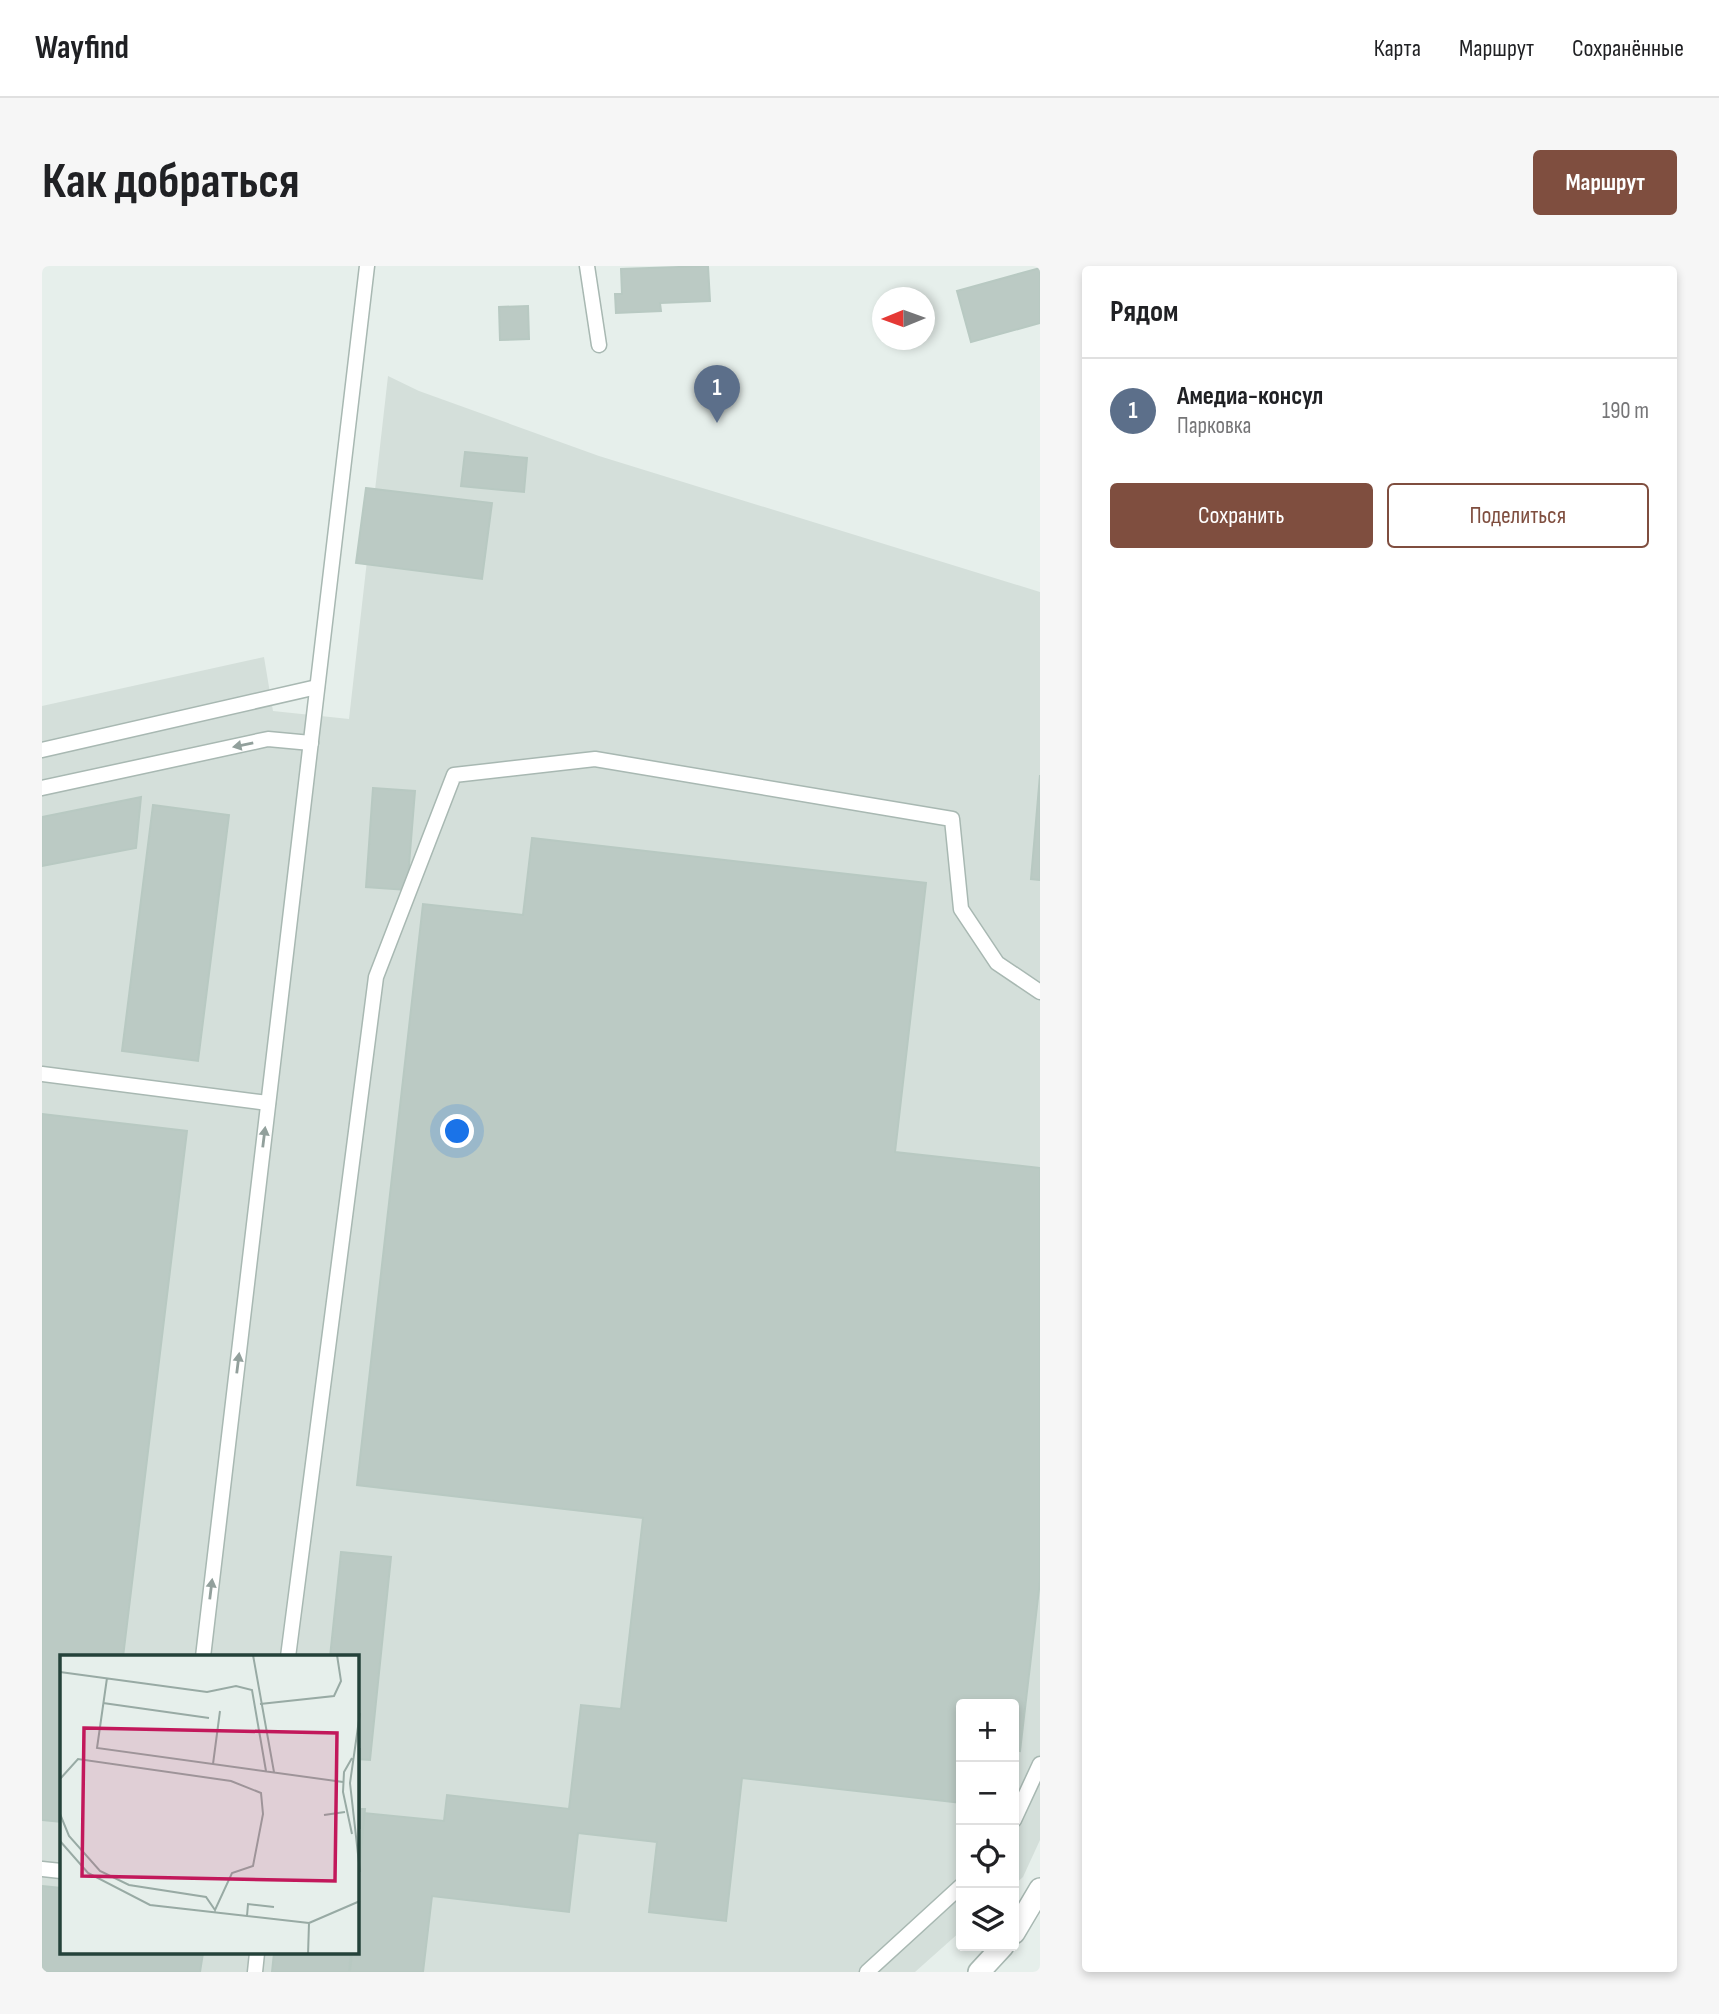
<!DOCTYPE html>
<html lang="ru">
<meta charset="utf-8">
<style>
body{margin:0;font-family:"Sofia Sans Condensed",sans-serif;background:#f6f6f6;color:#202124}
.controls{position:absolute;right:21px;bottom:21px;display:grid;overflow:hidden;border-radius:7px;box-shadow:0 4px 10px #0003}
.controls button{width:63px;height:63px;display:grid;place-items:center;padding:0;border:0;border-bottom:2px solid #e0e0e0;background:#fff;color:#202124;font:35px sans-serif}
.compass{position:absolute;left:830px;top:21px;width:63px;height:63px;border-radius:50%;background:#fff;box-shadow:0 4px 10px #0003;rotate:269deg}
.you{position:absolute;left:416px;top:866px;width:24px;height:24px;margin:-18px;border:5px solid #fff;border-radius:50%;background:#1a73e8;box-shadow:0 0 0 10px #1a73e833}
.badge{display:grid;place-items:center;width:46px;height:46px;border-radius:50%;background:#7f4e3f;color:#fff;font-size:23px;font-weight:700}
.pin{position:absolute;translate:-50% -58px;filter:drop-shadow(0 2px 4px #0008)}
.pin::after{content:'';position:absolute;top:37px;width:24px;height:21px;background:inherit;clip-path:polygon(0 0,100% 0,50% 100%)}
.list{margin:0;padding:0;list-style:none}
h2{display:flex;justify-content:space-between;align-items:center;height:91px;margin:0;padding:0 28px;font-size:30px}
h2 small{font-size:23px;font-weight:400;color:#757577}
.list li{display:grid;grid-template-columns:46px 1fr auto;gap:21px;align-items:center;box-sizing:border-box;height:105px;padding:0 28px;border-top:2px solid #e0e0e0}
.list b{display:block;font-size:26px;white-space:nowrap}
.list p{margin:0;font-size:23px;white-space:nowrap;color:#757577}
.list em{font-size:23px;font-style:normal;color:#757577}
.actions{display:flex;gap:14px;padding:21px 28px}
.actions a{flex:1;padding:16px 0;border:2px solid #7f4e3f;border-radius:7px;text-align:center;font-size:24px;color:#7f4e3f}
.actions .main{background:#7f4e3f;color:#fff}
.icon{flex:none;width:38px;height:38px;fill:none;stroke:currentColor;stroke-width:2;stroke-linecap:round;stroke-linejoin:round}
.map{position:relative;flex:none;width:998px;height:1706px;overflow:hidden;border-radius:7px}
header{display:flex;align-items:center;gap:42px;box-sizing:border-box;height:98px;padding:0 35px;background:#fff;border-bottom:2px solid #e0e0e0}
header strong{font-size:33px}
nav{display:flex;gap:38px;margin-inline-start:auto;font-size:24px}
.intro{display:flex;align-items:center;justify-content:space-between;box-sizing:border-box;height:168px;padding:0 42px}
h1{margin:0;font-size:49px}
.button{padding:18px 32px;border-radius:7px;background:#7f4e3f;color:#fff;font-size:24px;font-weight:700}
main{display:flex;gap:42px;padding:0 42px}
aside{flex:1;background:#fff;border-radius:7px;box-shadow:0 4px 10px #0003}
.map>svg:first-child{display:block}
.built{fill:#d4dfda;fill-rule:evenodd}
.building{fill:#bbcac4;stroke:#b8c9c2;stroke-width:2}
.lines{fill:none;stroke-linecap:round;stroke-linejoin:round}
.service-casing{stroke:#a8b8b2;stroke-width:17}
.minor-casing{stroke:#a8b8b2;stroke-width:24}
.service{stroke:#fff;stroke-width:14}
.minor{stroke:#fff;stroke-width:21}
.oneway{fill:#92a09c}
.inset-road{fill:none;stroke:#98aaa4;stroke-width:2}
.view{fill:#c2185b;fill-opacity:0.15;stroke:#c2185b;stroke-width:3.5}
.inset-edge{fill:none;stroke:#24423a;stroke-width:3.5}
</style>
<header>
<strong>Wayfind</strong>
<nav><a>Карта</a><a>Маршрут</a><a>Сохранённые</a></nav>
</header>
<div class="intro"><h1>Как добраться</h1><a class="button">Маршрут</a></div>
<main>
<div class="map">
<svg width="998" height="1706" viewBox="0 0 998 1706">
<rect width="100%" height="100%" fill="#e6efeb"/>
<path class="built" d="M 346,110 L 377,125 L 557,190 L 998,326 L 998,1574 L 981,1611 L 972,1619 L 972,1438 L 919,1438 L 919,1665 L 873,1706 L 0,1706 L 0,440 L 222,391 L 231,445 L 307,453 ZM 19,1391 L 315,1391 L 315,1687 L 19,1687 Z"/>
<g class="building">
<path d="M 666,0 L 668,35 L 618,37 L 619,45 L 574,47 L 573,28 L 580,28 L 579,3 Z"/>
<path d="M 998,2 L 998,57 L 929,76 L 915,25 Z"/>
<path d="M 486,40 L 487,73 L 458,74 L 457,41 Z"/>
<path d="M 423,186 L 485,192 L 482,226 L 419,220 Z"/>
<path d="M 324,222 L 450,237 L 440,313 L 314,297 Z"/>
<path d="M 998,509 L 998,614 L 989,613 Z"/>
<path d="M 331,522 L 373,525 L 365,624 L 324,621 Z"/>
<path d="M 99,531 L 94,582 L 0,600 L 0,551 Z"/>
<path d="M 111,539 L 187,549 L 156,795 L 80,785 Z"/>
<path d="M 490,572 L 884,617 L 853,886 L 998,902 L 998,1315 L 978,1485 L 972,1484 L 972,1438 L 919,1438 L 919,1537 L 700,1512 L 684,1655 L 607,1646 L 615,1576 L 536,1567 L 527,1646 L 390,1630 L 381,1706 L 308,1706 L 310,1687 L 315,1687 L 315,1628 L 322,1547 L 402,1555 L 405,1529 L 527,1543 L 539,1439 L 579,1443 L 601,1252 L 315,1219 L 381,638 L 481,649 Z"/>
<path d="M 0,848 L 145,865 L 81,1391 L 19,1391 L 19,1556 L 0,1554 Z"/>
<path d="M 299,1286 L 349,1291 L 328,1494 L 315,1493 L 315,1391 L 288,1391 Z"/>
<path d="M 315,1543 L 323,1543 L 315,1623 Z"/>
<path d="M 0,1620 L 19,1622 L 19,1687 L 161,1687 L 158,1706 L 0,1706 Z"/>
<path d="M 232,1687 L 309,1687 L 307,1706 L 230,1706 Z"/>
</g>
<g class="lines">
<g class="service-casing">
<g id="service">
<path d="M 545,0 L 557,79"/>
<path d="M 0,484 L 275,421"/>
<path d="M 0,522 L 226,473 L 269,477"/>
<path d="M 0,808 L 226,837"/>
<path d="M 161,1391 L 325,0"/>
<path d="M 246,1391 L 334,711 L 412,509 L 553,493 L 910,553 L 919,643 L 955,697 L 998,726"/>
<path d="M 972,1554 L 998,1498"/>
<path d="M 0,1603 L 19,1605"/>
<path d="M 213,1706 L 215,1687"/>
<path d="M 825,1706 L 919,1620"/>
</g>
</g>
<g class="minor-casing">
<g id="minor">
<path d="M 972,1667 L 998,1623"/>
<path d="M 937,1706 L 961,1680"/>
</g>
</g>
<use href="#service" class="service"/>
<use href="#minor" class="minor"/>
</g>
<defs><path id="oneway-solid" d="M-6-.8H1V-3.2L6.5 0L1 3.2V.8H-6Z" transform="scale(1.75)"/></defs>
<g class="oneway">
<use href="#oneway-solid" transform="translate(201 479) rotate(168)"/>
<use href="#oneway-solid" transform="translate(222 871) rotate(-83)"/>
<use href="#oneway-solid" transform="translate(196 1097) rotate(-83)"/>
<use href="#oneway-solid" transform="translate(169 1323) rotate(-83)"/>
</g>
<g transform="translate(18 1389)">
<rect width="299" height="299" fill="#e6efeb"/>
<path class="inset-road" d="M 193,0 L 214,117M 0,17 L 147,37 L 176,31 L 192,35 L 206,116M 47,23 L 37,93 L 283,127M 43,48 L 149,63M 200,49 L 274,41 L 281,26 L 277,0M 300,58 L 290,128 L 300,217M 300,93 L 300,174M 292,103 L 284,117 L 283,137 L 292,179M 153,109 L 160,56M 0,124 L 18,104 L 171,126 L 201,138 L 203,159 L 193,211 L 172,218 L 155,255 L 146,242 L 69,230 L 40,216 L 9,181 L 0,159M 264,160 L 285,157M 0,186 L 28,218 L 90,250 L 249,268M 187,261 L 188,249 L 214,252M 248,300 L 249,268 L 300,246"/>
<path class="view" d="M 24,73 L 277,78 L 275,226 L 22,221 Z"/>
<rect width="299" height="299" class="inset-edge"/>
</g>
</svg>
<div class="controls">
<button>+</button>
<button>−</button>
<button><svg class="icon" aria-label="locate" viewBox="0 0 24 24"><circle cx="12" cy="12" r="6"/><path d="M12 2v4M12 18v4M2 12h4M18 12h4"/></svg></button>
<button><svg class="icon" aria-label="layers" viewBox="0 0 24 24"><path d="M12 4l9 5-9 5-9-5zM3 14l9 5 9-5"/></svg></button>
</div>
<svg class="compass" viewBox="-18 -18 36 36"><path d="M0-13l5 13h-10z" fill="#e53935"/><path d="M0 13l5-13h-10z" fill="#757577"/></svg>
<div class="you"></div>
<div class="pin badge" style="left:675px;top:157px;background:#5c6f8a">1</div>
</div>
<aside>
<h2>Рядом<small></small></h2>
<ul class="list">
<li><span class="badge" style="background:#5c6f8a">1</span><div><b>Амедиа-консул</b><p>Парковка</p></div><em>190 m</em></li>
</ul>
<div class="actions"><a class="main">Сохранить</a><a>Поделиться</a></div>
</aside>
</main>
